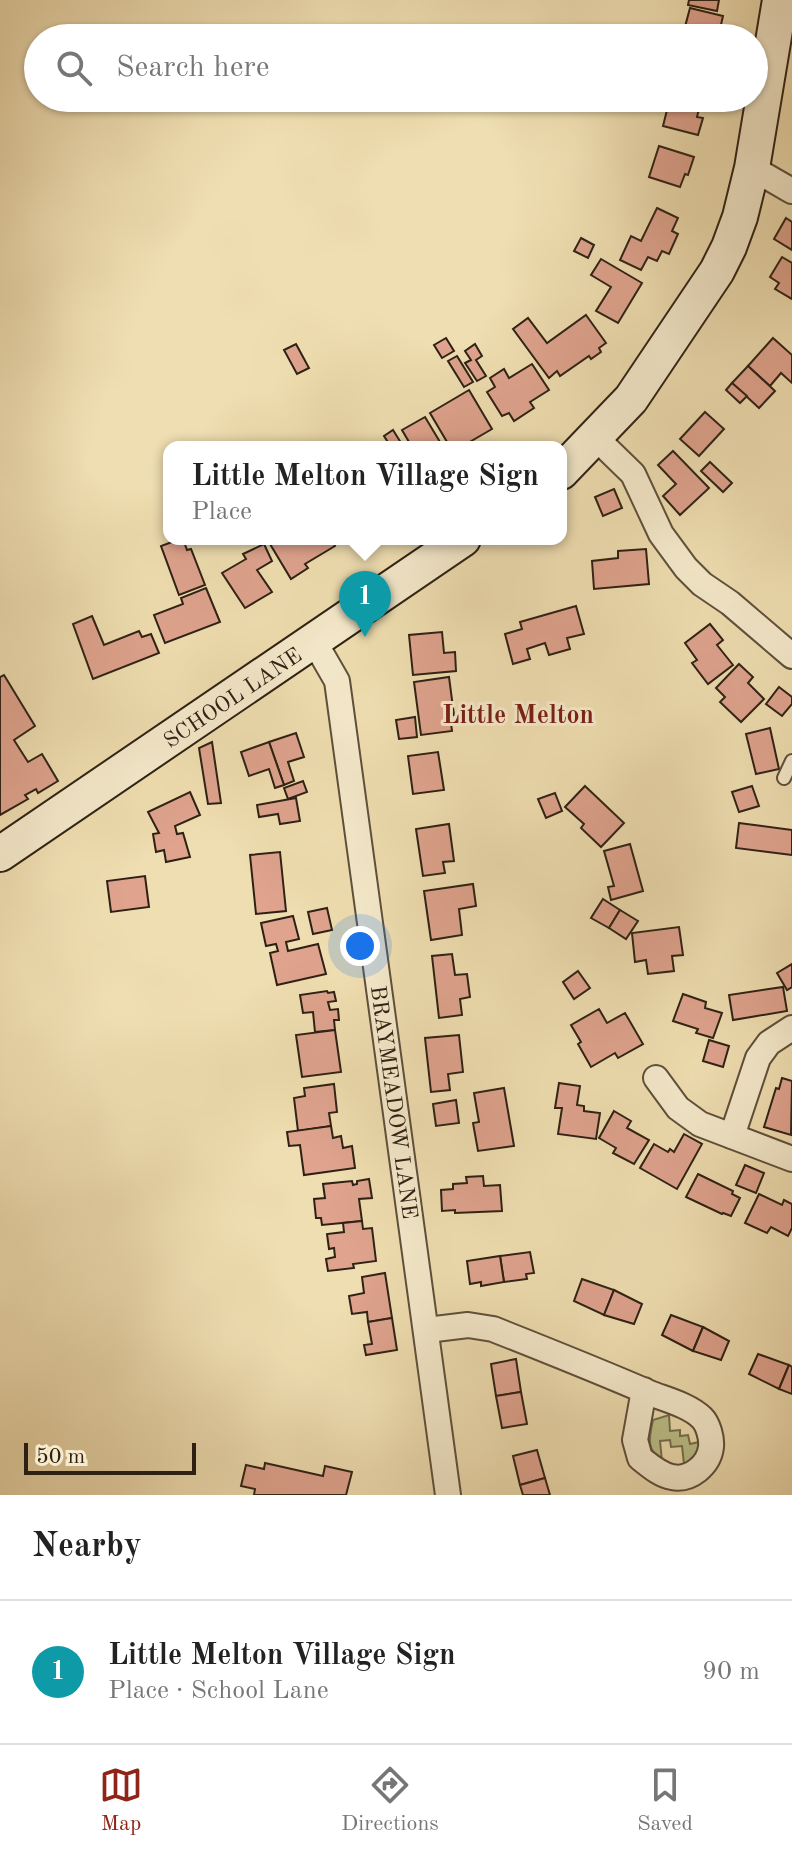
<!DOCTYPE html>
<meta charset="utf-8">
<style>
body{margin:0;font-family:"Old Standard TT",serif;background:#f6f6f6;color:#222}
.scale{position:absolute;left:24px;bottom:20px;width:172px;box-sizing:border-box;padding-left:8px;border:4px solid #2e2114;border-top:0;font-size:22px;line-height:28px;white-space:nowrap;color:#2e2114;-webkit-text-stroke:6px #f5eacc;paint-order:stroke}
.you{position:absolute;left:360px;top:946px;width:28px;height:28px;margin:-20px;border:6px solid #fff;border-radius:50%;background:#1a73e8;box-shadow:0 0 0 12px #1a73e833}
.badge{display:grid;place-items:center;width:52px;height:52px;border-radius:50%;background:#8f2418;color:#fff;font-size:26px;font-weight:700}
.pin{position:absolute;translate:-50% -66px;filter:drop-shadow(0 2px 4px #0008)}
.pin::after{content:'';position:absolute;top:42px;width:28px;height:24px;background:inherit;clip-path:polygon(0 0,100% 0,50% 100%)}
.popup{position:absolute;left:163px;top:441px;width:404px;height:104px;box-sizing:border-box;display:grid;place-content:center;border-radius:16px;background:#fff;filter:drop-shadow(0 2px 6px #0005);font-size:26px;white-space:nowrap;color:#767676}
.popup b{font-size:30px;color:#222}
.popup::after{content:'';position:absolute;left:50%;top:100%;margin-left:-16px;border:16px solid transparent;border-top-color:#fff}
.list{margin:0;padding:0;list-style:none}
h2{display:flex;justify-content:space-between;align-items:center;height:104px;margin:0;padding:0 32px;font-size:34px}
h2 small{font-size:26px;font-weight:400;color:#767676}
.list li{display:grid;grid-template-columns:52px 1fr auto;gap:24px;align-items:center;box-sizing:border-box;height:144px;padding:0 32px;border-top:2px solid #e0e0e0}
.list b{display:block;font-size:30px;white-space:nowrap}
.list p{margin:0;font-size:26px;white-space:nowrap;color:#767676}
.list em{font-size:26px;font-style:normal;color:#767676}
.icon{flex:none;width:44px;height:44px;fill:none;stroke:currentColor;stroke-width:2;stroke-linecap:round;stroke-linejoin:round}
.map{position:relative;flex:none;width:792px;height:1495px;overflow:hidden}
.search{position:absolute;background:#fff;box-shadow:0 2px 6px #0004;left:24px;right:24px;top:24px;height:88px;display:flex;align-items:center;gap:20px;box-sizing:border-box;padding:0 28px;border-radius:44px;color:#767676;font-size:30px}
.sheet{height:248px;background:#fff}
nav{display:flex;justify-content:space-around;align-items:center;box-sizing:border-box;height:112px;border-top:2px solid #e0e0e0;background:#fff;font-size:22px;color:#767676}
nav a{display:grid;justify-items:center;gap:4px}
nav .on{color:#8f2418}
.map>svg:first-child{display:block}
.green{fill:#bcc08a;stroke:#75704f;stroke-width:2}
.building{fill:#dfa38e;stroke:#2e2114;stroke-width:2}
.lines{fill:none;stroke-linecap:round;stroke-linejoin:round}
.lane-casing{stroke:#5e503b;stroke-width:16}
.street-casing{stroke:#5e503b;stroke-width:28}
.secondary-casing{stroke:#2e2114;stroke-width:38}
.lane{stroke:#f5eacc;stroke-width:12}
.street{stroke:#f5eacc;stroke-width:24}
.secondary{stroke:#f5eacc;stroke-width:34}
.labels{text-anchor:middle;stroke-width:6;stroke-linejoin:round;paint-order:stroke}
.street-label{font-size:22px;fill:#2e2114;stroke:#f5eacc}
.quarter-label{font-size:26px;font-weight:bold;fill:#7a1f14;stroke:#f5eacc}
</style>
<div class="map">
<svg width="792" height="1495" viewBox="0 0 792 1495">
<rect width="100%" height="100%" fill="#efdeb1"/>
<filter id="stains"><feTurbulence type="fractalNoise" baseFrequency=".0025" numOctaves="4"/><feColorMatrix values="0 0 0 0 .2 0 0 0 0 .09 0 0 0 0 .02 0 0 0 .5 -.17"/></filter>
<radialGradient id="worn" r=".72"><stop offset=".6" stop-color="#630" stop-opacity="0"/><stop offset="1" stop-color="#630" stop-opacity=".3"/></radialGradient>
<path class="green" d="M 669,1415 L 670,1431 L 680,1430 L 680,1436 L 688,1435 L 690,1444 L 699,1442 L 703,1438 L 694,1463 L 684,1464 L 682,1446 L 671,1447 L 670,1440 L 660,1441 L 662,1461 C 646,1449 649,1438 653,1420 Z"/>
<g class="building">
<path d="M 689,0 L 719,0 L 717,11 L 688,5 Z"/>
<path d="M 690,8 L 723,16 L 718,38 L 682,38 Z"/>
<path d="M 670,98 L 701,101 L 697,117 L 703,118 L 698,135 L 663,126 Z"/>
<path d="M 659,146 L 694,157 L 688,175 L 685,174 L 680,187 L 649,177 Z"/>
<path d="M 657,208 L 678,218 L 672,231 L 678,234 L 669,254 L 662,251 L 657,261 L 648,257 L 641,270 L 620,260 L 631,236 L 641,241 Z"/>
<path d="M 786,218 L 792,222 L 792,250 L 774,239 Z"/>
<path d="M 581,238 L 594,245 L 588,258 L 574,251 Z"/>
<path d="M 782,257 L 792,263 L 792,299 L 775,289 L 779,283 L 770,277 Z"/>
<path d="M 601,259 L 642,283 L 618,323 L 596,311 L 611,287 L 591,275 Z"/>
<path d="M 586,315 L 606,343 L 599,348 L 601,352 L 591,359 L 589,356 L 560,376 L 557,371 L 549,378 L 513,329 L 528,318 L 547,343 Z"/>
<path d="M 446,338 L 454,351 L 442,358 L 434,345 Z"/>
<path d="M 773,338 L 792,355 L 792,383 L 781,373 L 770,386 L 748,366 Z"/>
<path d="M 296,344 L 309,368 L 297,374 L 284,350 Z"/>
<path d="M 475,344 L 482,356 L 476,360 L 486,376 L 477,381 L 465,363 L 471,360 L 465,351 Z"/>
<path d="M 457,356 L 473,382 L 464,387 L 448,361 Z"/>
<path d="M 532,364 L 549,390 L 530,402 L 534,408 L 514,421 L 509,413 L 502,416 L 487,392 L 495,387 L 490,378 L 504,369 L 509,378 Z"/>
<path d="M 748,366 L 775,391 L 759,408 L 732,383 Z"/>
<path d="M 732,383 L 747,396 L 740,403 L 726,390 Z"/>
<path d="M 469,390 L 492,429 L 461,447 L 450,447 L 430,413 Z"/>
<path d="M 705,412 L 724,429 L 699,456 L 680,439 Z"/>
<path d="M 425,417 L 443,447 L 412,447 L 402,430 Z"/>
<path d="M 393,430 L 403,446 L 401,447 L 391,447 L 384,436 Z"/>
<path d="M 673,451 L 709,488 L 680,515 L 663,496 L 676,484 L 658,465 Z"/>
<path d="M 710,462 L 732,483 L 723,492 L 701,471 Z"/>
<path d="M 614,489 L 622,508 L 603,516 L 595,497 Z"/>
<path d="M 180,539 L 183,539 L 187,550 L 191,549 L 205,585 L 179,595 L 161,546 Z"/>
<path d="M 267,539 L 331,539 L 335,546 L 305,564 L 308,568 L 291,579 Z"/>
<path d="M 264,544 L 272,561 L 257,570 L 272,592 L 245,608 L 222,573 L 246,559 L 243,554 Z"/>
<path d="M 646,549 L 649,584 L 594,589 L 592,561 L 618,558 L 618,551 Z"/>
<path d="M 206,588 L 220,622 L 165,643 L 154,615 L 183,604 L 181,598 Z"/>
<path d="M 576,606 L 584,634 L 567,638 L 570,649 L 549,655 L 545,643 L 527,649 L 530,659 L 513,664 L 505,634 L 522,629 L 520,622 Z"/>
<path d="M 92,616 L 104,645 L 139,631 L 142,637 L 151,634 L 159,653 L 93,679 L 73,624 Z"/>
<path d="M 710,624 L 723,640 L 717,645 L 733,665 L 708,684 L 692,663 L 697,660 L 685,643 Z"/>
<path d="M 442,632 L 444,653 L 455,652 L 456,671 L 413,675 L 409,635 Z"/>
<path d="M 739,664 L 753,677 L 748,683 L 764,699 L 741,722 L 720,702 L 725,697 L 716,688 Z"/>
<path d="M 4,675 L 35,726 L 14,740 L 28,762 L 42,754 L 58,781 L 38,793 L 36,789 L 25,795 L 28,799 L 0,815 L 0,677 Z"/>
<path d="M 449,677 L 454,715 L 450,716 L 452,731 L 421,735 L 414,682 Z"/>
<path d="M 779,687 L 792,697 L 792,704 L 782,716 L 766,704 Z"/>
<path d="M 415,717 L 417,737 L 399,739 L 396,720 Z"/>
<path d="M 770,728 L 779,769 L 756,774 L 746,734 Z"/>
<path d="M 296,733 L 304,757 L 288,762 L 294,781 L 284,785 L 269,742 Z"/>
<path d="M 212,742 L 221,803 L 208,804 L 199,748 Z"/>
<path d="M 269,742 L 284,785 L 275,788 L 269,769 L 249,776 L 241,752 Z"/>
<path d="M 438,752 L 444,790 L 413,794 L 408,756 Z"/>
<path d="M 303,781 L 307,792 L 288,799 L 284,788 Z"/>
<path d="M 585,786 L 624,823 L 601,847 L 581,828 L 584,824 L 565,807 Z"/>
<path d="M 752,786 L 759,806 L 739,812 L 732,792 Z"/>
<path d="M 190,792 L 200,815 L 175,826 L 177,834 L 183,833 L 190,857 L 166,862 L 164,850 L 156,852 L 153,834 L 159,833 L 148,812 Z"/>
<path d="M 555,793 L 562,811 L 546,818 L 538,799 Z"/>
<path d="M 296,798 L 300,821 L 280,824 L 278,814 L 259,817 L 257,805 Z"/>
<path d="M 739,823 L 792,830 L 792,855 L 736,848 Z"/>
<path d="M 449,824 L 454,861 L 443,862 L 445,873 L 423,876 L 416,829 Z"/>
<path d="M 630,844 L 643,891 L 611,900 L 608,887 L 614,886 L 604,851 Z"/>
<path d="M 280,852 L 286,911 L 256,914 L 250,855 Z"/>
<path d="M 145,876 L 149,907 L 111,912 L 107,881 Z"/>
<path d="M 473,884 L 476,906 L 459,909 L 462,935 L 431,940 L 424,891 Z"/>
<path d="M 603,899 L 620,910 L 609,928 L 591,918 Z"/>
<path d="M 327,908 L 332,930 L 313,934 L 308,912 Z"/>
<path d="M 620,910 L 638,921 L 626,939 L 609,928 Z"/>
<path d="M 293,916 L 299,939 L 286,942 L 288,951 L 318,944 L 326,974 L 277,985 L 270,953 L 278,951 L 276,944 L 266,946 L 261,923 Z"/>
<path d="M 679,927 L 683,955 L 672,956 L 674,971 L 648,974 L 646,960 L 635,962 L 632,933 Z"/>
<path d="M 452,954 L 455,975 L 467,974 L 470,997 L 460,999 L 462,1015 L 439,1018 L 432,956 Z"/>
<path d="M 792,964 L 792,987 L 787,990 L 777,973 Z"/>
<path d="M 578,971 L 590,988 L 574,999 L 563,982 Z"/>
<path d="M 783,987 L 787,1011 L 733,1020 L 729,995 Z"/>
<path d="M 327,991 L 328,993 L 334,992 L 336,1001 L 328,1002 L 330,1010 L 338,1009 L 339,1020 L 334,1020 L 335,1030 L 315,1032 L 313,1012 L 303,1013 L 300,995 Z"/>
<path d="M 683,994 L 706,1002 L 705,1008 L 722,1013 L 713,1038 L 696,1033 L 698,1029 L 673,1021 Z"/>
<path d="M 599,1009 L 607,1023 L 625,1013 L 643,1044 L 618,1058 L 615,1053 L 591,1067 L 578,1044 L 581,1042 L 571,1025 Z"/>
<path d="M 335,1030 L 341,1072 L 302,1077 L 296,1035 Z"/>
<path d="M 459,1035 L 463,1072 L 448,1074 L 450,1090 L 431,1092 L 425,1038 Z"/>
<path d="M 709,1040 L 729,1046 L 723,1067 L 703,1061 Z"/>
<path d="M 782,1078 L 792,1081 L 791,1135 L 764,1127 L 776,1088 L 779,1089 Z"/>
<path d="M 559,1083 L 580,1086 L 577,1105 L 584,1106 L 584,1111 L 600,1113 L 596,1139 L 558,1134 L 562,1108 L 555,1108 Z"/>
<path d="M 334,1084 L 337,1112 L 329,1113 L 331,1126 L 298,1131 L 294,1098 L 305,1096 L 304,1088 Z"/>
<path d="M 504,1088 L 514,1146 L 478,1151 L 473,1123 L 479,1122 L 474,1093 Z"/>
<path d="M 456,1100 L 459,1123 L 436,1126 L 433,1104 Z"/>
<path d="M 614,1111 L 631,1121 L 627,1128 L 649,1140 L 634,1164 L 613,1153 L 616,1148 L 599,1138 Z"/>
<path d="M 331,1126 L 333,1138 L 341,1136 L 343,1148 L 352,1146 L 355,1168 L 304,1175 L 300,1145 L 289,1146 L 287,1132 Z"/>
<path d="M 684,1134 L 702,1144 L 677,1189 L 640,1168 L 654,1144 L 668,1152 L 670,1149 L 674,1152 Z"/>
<path d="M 745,1165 L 764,1173 L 756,1193 L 736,1185 Z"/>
<path d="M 698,1174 L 733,1191 L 732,1194 L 740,1198 L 731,1216 L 723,1213 L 722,1214 L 686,1197 Z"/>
<path d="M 483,1176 L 484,1186 L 500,1185 L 502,1211 L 455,1213 L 455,1210 L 442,1211 L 441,1190 L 453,1189 L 453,1184 L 467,1183 L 466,1177 Z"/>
<path d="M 369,1179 L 372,1198 L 359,1199 L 362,1221 L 322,1225 L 321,1218 L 316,1218 L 314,1199 L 325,1198 L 323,1184 L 352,1181 L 353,1185 L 357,1184 L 357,1181 Z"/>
<path d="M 759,1194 L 782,1205 L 784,1200 L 792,1204 L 792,1228 L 788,1236 L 771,1227 L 767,1233 L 745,1223 Z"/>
<path d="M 362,1221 L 363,1229 L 372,1228 L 376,1261 L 353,1264 L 354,1268 L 328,1271 L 326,1259 L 335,1257 L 334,1248 L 329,1249 L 327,1234 L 344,1232 L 343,1223 Z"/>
<path d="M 530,1252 L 534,1273 L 526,1274 L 527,1279 L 504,1282 L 500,1256 Z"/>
<path d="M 500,1256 L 504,1282 L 481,1286 L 481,1282 L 470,1284 L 467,1261 Z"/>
<path d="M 385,1273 L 392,1318 L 368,1322 L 367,1312 L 352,1314 L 349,1296 L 364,1293 L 362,1277 Z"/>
<path d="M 582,1279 L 614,1290 L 604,1315 L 574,1301 Z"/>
<path d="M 614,1290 L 642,1304 L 634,1324 L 604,1315 Z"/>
<path d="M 671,1315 L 703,1327 L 693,1351 L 662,1335 Z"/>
<path d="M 392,1318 L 397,1350 L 366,1355 L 364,1345 L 372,1344 L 368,1322 Z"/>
<path d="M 703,1327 L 729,1341 L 721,1360 L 693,1351 Z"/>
<path d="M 758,1354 L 789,1365 L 779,1389 L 749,1374 Z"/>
<path d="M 516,1359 L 521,1392 L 496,1396 L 491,1364 Z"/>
<path d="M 789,1365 L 792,1367 L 792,1394 L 779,1389 Z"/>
<path d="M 521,1392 L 527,1424 L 502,1428 L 496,1396 Z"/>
<path d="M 537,1450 L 545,1478 L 520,1485 L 513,1456 Z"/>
<path d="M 265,1463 L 323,1476 L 325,1466 L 352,1472 L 346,1495 L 254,1495 L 255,1489 L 241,1486 L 246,1465 L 264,1469 Z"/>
<path d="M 545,1478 L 550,1495 L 523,1495 L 520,1485 Z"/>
</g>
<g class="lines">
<g class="lane-casing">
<path id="lane" d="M 784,778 L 792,761"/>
</g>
<g class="street-casing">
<g id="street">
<path d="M 752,168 L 792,191"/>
<path d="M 596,438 L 633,474 L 661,534 L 686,568 L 702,584 L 730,603 L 792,656"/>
<path d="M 314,641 L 337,681 L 448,1495"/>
<path d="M 656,1078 L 678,1108 L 700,1124 L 792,1159"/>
<path d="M 732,1136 L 758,1058 L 769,1043 L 792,1028"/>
<path d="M 427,1330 L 468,1325 L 493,1329 C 546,1350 599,1371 652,1394 C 668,1400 690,1406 702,1418 C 708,1424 712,1438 711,1447 C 709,1465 690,1481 672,1477 C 660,1475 649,1465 640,1458 L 635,1440 L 644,1390"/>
</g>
</g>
<g class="secondary-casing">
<g id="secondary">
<path d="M 561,472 L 631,399 L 717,271 L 729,247 L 740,217 L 752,168 L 780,0"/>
<path d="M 0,854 L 463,539"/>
</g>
</g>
<use href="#lane" class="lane"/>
<use href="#street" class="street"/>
<use href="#secondary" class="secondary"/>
</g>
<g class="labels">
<g class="street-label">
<text transform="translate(232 697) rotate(-34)" y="8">SCHOOL LANE</text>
<text transform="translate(395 1102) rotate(82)" y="8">BRAYMEADOW LANE</text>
</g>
<g class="quarter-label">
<text x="518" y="723">Little Melton</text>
</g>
</g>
<rect width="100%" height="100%" filter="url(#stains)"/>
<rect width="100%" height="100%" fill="url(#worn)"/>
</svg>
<div class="scale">50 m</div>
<div class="you"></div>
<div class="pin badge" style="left:365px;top:637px;background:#0f9aa8">1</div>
<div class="popup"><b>Little Melton Village Sign</b>Place</div>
<div class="search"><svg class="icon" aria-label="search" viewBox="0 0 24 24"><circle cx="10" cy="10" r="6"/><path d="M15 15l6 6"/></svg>Search here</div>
</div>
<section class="sheet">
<h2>Nearby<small></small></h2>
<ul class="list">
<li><span class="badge" style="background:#0f9aa8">1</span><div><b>Little Melton Village Sign</b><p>Place · School Lane</p></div><em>90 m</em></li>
</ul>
</section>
<nav>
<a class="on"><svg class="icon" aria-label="map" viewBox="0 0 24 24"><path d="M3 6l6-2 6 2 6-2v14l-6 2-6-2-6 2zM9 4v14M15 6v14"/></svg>Map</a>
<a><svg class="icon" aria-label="directions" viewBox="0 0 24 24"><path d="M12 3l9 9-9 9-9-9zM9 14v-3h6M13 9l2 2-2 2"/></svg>Directions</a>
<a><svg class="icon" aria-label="saved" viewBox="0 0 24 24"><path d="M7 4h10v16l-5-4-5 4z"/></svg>Saved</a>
</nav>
